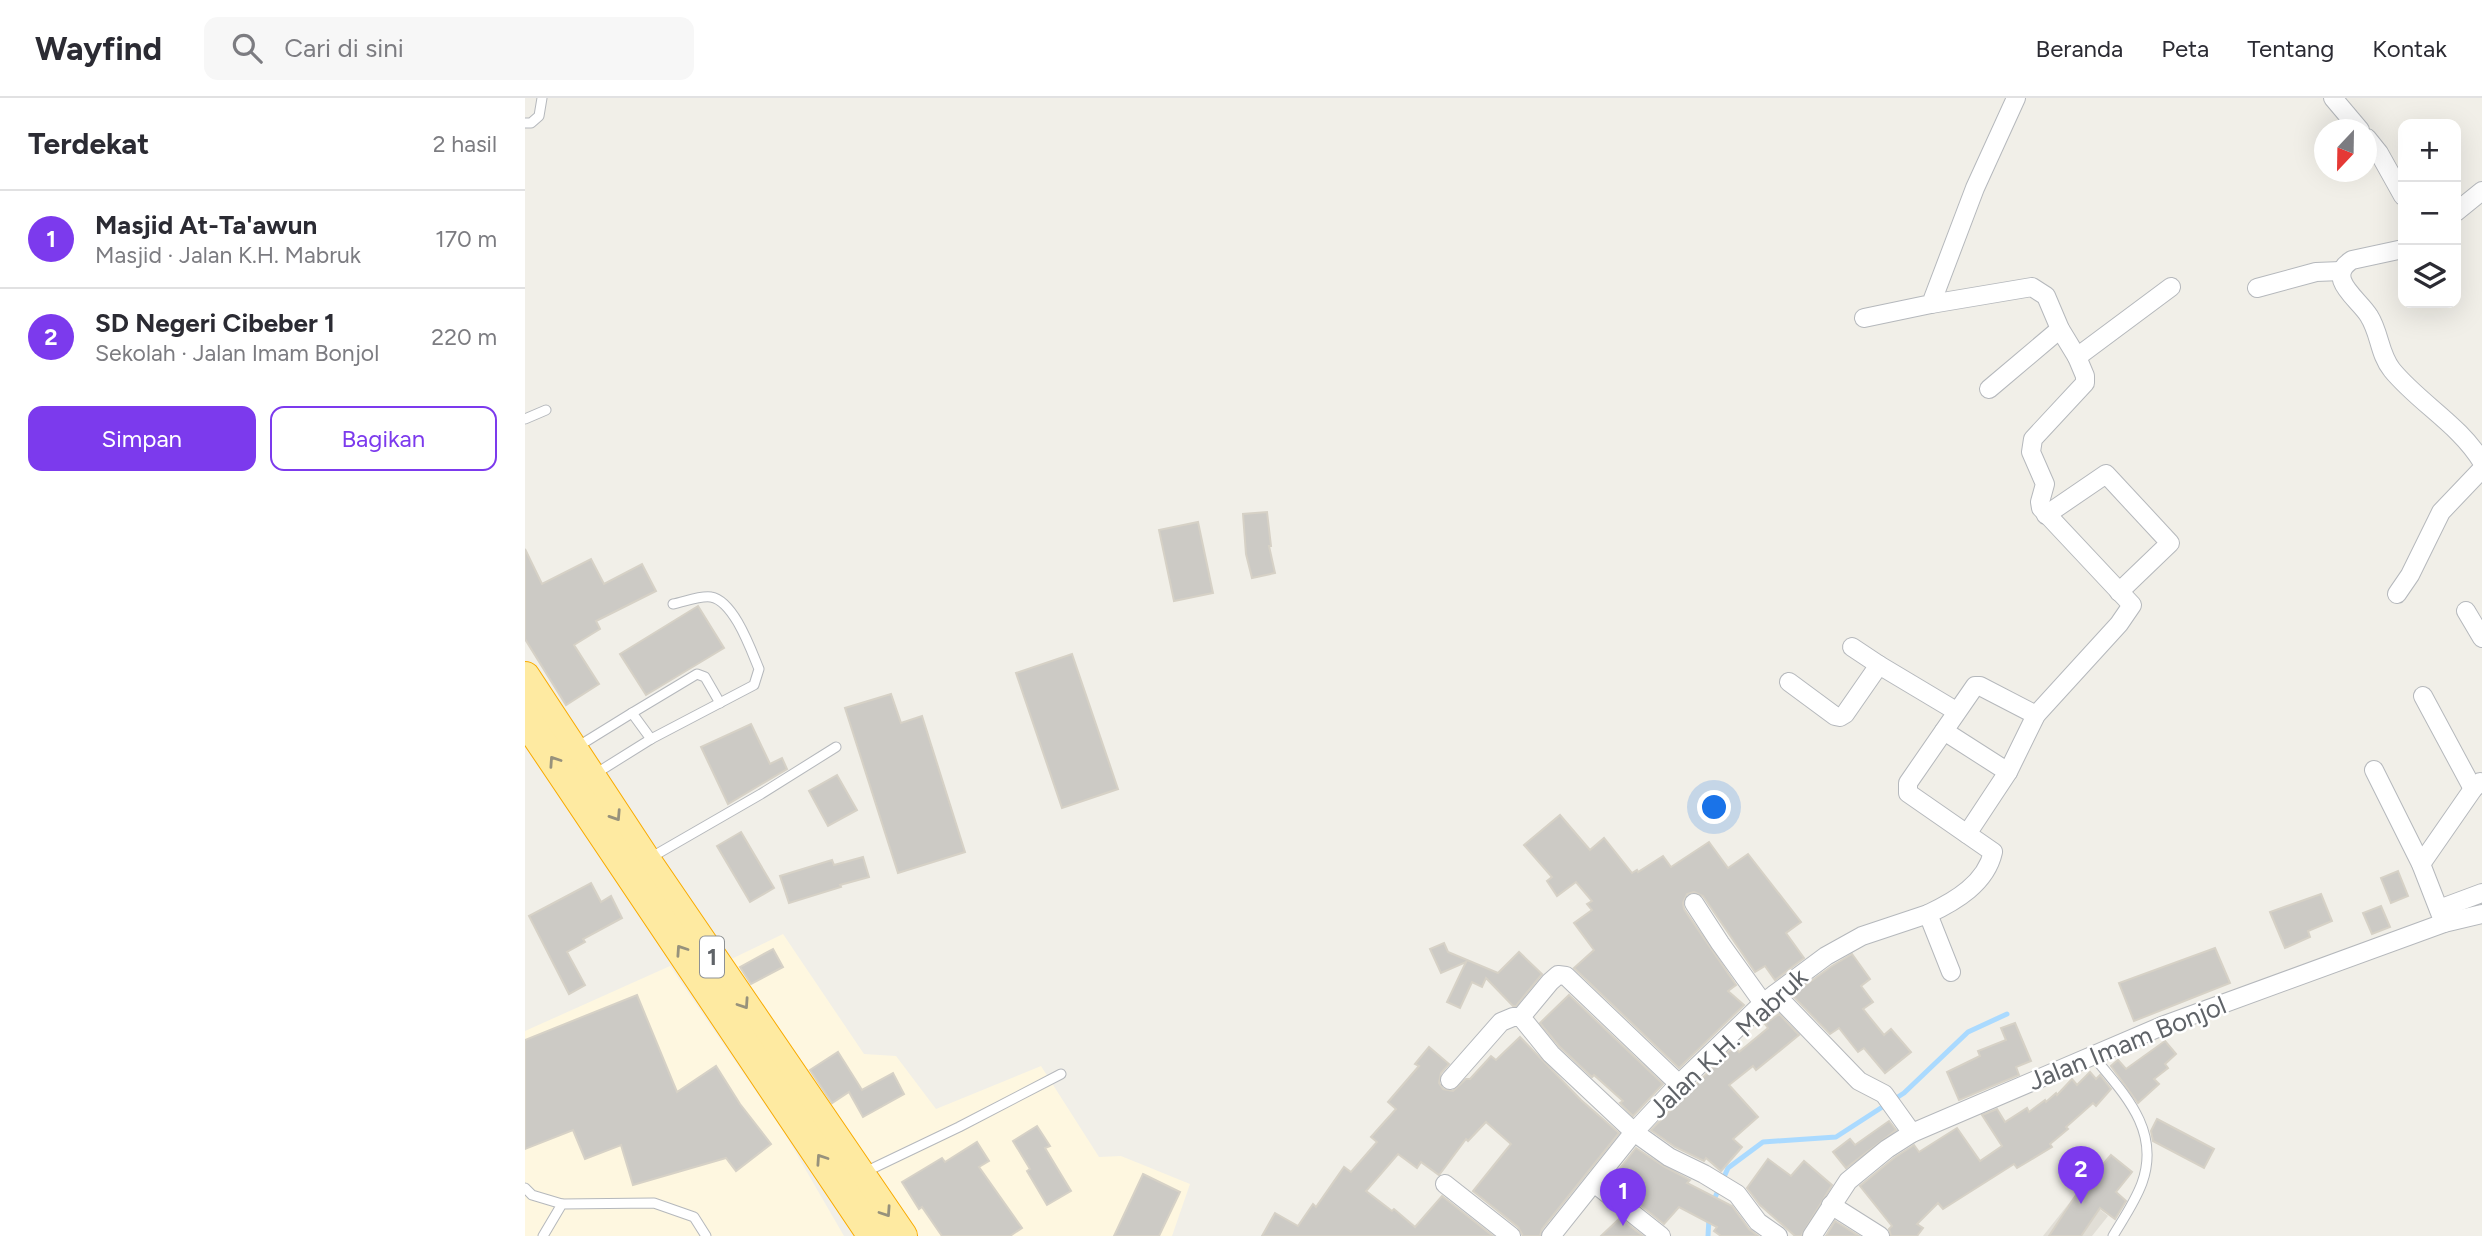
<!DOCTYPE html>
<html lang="id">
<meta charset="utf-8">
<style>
body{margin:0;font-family:Figtree,sans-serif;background:#f7f7f7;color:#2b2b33}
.controls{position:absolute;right:21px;top:21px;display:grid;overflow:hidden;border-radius:14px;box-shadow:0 7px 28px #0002}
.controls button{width:63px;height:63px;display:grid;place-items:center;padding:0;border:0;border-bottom:2px solid #e1e1e2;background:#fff;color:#2b2b33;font:35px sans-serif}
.compass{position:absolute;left:1789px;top:21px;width:63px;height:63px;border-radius:50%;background:#fff;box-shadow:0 7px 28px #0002;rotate:202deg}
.you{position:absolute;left:1190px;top:710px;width:24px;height:24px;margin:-18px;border:5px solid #fff;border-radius:50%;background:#1a73e8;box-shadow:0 0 0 10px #1a73e833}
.badge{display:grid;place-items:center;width:46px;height:46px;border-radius:50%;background:#7c3aed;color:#fff;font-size:23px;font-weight:700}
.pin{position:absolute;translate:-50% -58px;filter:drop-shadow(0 2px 4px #0008)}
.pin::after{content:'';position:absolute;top:37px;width:24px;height:21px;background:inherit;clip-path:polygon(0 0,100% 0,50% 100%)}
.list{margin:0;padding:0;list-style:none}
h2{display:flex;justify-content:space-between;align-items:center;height:91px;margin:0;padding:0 28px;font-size:30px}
h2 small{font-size:23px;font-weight:400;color:#7c7c81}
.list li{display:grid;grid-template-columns:46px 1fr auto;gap:21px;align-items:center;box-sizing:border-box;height:98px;padding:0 28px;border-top:2px solid #e1e1e2}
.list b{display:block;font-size:26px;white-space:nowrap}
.list p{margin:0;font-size:23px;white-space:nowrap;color:#7c7c81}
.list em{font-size:23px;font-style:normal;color:#7c7c81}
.actions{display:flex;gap:14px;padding:21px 28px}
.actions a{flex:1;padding:16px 0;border:2px solid #7c3aed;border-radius:14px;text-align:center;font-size:24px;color:#7c3aed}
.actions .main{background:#7c3aed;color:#fff}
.icon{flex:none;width:38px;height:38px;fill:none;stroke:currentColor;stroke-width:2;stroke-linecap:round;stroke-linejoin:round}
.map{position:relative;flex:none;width:1957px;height:1138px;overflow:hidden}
header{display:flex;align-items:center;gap:42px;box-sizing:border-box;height:98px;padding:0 35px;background:#fff;border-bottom:2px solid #e1e1e2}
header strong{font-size:33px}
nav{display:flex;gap:38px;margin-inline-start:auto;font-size:24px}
.search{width:490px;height:63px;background:#f7f7f7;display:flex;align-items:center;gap:18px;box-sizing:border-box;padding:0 24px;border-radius:14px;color:#7c7c81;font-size:26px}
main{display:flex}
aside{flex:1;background:#fff}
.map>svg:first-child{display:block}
.commercial{fill:#fef7e0}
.education{fill:#e1ded6}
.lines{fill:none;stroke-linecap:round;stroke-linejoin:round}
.stream{stroke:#aadaff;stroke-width:5}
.building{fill:#cccac5;stroke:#d6d1c6;stroke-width:2}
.service-casing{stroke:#b5b8bc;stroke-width:11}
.minor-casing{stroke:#b5b8bc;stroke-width:20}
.trunk-casing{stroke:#f9ab00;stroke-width:32}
.service{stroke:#fff;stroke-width:9}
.minor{stroke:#fff;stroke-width:18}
.trunk{stroke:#feeaa1;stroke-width:30}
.oneway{stroke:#97927c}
.labels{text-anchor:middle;stroke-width:5;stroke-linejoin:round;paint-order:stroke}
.shield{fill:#fff;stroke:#8f9295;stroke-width:2}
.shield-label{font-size:24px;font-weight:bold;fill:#5f6368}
.street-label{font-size:26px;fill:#5f6368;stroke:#fff}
</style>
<header>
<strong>Wayfind</strong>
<div class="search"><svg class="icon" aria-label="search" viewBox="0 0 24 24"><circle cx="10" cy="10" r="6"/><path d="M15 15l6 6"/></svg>Cari di sini</div>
<nav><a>Beranda</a><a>Peta</a><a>Tentang</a><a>Kontak</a></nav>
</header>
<main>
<aside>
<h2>Terdekat<small>2 hasil</small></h2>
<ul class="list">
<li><span class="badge">1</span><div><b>Masjid At-Ta'awun</b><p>Masjid · Jalan K.H. Mabruk</p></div><em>170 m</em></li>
<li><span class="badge">2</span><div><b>SD Negeri Cibeber 1</b><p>Sekolah · Jalan Imam Bonjol</p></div><em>220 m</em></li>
</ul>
<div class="actions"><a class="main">Simpan</a><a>Bagikan</a></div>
</aside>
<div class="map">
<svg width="1957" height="1138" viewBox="0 0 1957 1138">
<rect width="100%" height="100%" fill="#f1efe8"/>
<g class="commercial">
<path d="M 258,836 L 339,956 L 371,958 L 411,1011 L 516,968 L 574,1059 L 596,1058 L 665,1086 L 647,1138 L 386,1138 L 196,866 Z"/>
<path d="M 145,868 L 260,1036 L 319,1138 L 0,1138 L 0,933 Z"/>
</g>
<path class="education" d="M 1553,1094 L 1583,1118 L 1567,1138 L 1518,1138 Z"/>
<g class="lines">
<g class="stream">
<path d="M 1188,1104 L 1203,1070 L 1238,1044 L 1311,1039 L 1379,995 L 1443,934 L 1482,916"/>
<path d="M 1183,1138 L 1184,1120"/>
</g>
</g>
<g class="building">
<path d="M 742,414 L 746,448 L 744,448 L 750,475 L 727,480 L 721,456 L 718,416 Z"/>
<path d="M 673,424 L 688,495 L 649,503 L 634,432 Z"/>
<path d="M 0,451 L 17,486 L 66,461 L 79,486 L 117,466 L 131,493 L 71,523 L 75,531 L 49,547 L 74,586 L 41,607 L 0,541 Z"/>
<path d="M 173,508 L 199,550 L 121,597 L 95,556 Z"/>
<path d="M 547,556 L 593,691 L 537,710 L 491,575 Z"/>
<path d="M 366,596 L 376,625 L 397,618 L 440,754 L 373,775 L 320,610 Z"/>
<path d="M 226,626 L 245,666 L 257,660 L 262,671 L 203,706 L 176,649 Z"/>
<path d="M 312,677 L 332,712 L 303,728 L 284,693 Z"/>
<path d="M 1035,717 L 1065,752 L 1079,740 L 1107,775 L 1112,772 L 1113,774 L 1138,758 L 1146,769 L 1184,744 L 1203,770 L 1223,756 L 1276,824 L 1261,835 L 1279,860 L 1250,882 L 1240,868 L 1230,874 L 1178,798 L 1169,794 L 1162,796 L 1158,805 L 1159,811 L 1211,887 L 1203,893 L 1219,907 L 1154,970 L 1049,870 L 1069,852 L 1049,825 L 1067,812 L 1062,806 L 1067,803 L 1051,784 L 1032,798 L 1022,783 L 1027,779 L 999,747 Z"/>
<path d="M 216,734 L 249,790 L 225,804 L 192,748 Z"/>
<path d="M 338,759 L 344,779 L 315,787 L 316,789 L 264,805 L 255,778 L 307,762 L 309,767 Z"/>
<path d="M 1873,773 L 1883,798 L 1866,805 L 1856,780 Z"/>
<path d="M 66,785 L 76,804 L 86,798 L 97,820 L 58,841 L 60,844 L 42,854 L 60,887 L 44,896 L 4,818 Z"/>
<path d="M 1796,796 L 1807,823 L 1783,833 L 1785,839 L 1760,850 L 1745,814 Z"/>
<path d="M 1856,808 L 1865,829 L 1847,836 L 1838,815 Z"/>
<path d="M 919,845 L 923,854 L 973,875 L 994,854 L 1017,876 L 991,908 L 988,908 L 961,880 L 957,889 L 947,884 L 935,910 L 922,904 L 941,864 L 916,875 L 905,851 Z"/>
<path d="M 1690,850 L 1705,885 L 1609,923 L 1594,885 Z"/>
<path d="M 248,851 L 258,869 L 226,886 L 215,869 Z"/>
<path d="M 1327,856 L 1345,881 L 1336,888 L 1348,904 L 1338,911 L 1359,937 L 1366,931 L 1386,954 L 1360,975 L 1339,950 L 1333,954 L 1314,930 L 1305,936 L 1267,897 L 1307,868 Z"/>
<path d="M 112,897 L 152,994 L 191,968 L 215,1006 L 246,1046 L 211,1073 L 201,1060 L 108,1087 L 96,1047 L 60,1061 L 48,1032 L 0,1051 L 0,942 Z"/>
<path d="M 1044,897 L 1138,986 L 1108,1018 L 1095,1005 L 1098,1003 L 1069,977 L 1067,979 L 1034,948 L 1015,925 Z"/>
<path d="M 1254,916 L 1274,937 L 1231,972 L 1228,968 L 1204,987 L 1233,1019 L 1208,1041 L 1217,1049 L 1196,1073 L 1181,1060 L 1179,1063 L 1150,1049 L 1126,1032 L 1203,954 L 1210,949 L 1214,954 L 1243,930 L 1240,926 Z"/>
<path d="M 1490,925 L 1506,963 L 1491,969 L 1494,977 L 1434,1002 L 1422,974 L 1455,958 L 1453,953 L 1481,942 L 1476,930 Z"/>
<path d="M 995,939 L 1056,1002 L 1094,1035 L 1017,1131 L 1015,1138 L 998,1138 L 993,1129 L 948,1093 L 986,1046 L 961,1024 L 943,1043 L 941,1041 L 914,1077 L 896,1064 L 892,1070 L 873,1056 L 841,1093 L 867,1113 L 869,1111 L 890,1129 L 917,1098 L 968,1138 L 737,1138 L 750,1115 L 773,1128 L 788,1106 L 791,1109 L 819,1069 L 826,1074 L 852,1044 L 846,1039 L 871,1011 L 863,1004 L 894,968 L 890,966 L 904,949 L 924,966 L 916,975 L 914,985 L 918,991 L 928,993 L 941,981 L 945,981 L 966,958 L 971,962 Z"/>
<path d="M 1640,943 L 1651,956 L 1640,966 L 1643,970 L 1629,981 L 1634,986 L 1613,1005 L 1586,968 L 1593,962 L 1601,971 Z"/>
<path d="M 313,954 L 337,992 L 368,975 L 379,996 L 338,1019 L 324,994 L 307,1005 L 285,972 Z"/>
<path d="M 1565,974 L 1571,981 L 1575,977 L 1586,991 L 1571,1008 L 1568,1005 L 1541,1029 L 1543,1031 L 1525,1046 L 1527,1049 L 1492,1070 L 1489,1066 L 1418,1111 L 1413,1105 L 1392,1126 L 1398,1130 L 1392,1138 L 1366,1138 L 1364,1131 L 1367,1128 L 1335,1088 L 1369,1060 L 1389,1047 L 1394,1054 L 1432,1030 L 1455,1063 L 1477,1048 L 1457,1017 L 1472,1011 L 1480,1024 L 1502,1010 L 1504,1014 L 1520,1002 L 1521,1004 L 1531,995 L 1532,997 L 1547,981 L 1552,987 Z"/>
<path d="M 1632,1021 L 1689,1051 L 1679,1070 L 1628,1043 L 1626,1033 Z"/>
<path d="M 1364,1023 L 1371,1032 L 1321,1070 L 1308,1054 L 1325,1041 L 1330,1047 Z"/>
<path d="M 512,1028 L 525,1048 L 520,1050 L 546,1093 L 522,1107 L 502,1073 L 505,1071 L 488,1043 Z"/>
<path d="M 452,1044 L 464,1063 L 454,1069 L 497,1130 L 485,1138 L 417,1138 L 397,1109 L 394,1111 L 377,1084 L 417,1060 L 420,1064 Z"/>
<path d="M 1111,1050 L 1138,1068 L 1165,1082 L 1162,1085 L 1207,1108 L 1224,1131 L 1233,1138 L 1196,1138 L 1189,1133 L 1192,1129 L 1154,1109 L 1139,1126 L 1085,1083 Z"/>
<path d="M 1586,1057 L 1607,1074 L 1591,1094 L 1601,1103 L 1590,1121 L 1575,1110 L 1556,1138 L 1524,1138 L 1551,1097 Z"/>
<path d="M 1243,1061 L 1266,1078 L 1279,1063 L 1307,1087 L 1276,1138 L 1270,1138 L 1235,1107 L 1222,1090 Z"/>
<path d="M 618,1076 L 655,1094 L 634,1138 L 589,1138 Z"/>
<path d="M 1095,1120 L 1118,1138 L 1076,1138 Z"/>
<path d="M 1310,1123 L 1334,1138 L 1301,1138 Z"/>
</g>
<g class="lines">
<g class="service-casing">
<g id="service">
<path d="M 0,25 L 6,25 L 14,18 L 17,0"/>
<path d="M 0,321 L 21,312"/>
<path d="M 107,615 L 172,576 L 180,579 L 195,605"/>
<path d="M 52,649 L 107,615 L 126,641"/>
<path d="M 70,676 L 126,641 L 229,587 L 234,571 C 226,552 209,503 186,499 C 176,497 159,504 148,506"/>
<path d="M 125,760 L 236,696 L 311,649"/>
<path d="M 1568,958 C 1599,996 1636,1032 1617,1085 C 1610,1104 1598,1121 1588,1138"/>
<path d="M 340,1074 L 434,1029 L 536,976"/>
<path d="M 0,1090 L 7,1097 L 37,1106"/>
<path d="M 18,1138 L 37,1106 L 129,1105 L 169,1119 L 181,1138"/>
</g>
</g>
<g class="minor-casing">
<g id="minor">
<path d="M 1808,0 L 1835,32"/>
<path d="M 1842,40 L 1854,55 L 1878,98"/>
<path d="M 1931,114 L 1957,93"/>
<path d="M 1878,151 L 1827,162 C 1799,180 1834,201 1844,218 C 1855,235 1854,256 1867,272 C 1894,305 1935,327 1957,364"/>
<path d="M 1732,190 L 1791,174 L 1816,173"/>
<path d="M 1406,206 L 1507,189 L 1521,198 L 1535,231 L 1552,259"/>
<path d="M 1339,220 L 1406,206 L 1450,90 L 1491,0"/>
<path d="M 1464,291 L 1535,231"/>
<path d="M 1521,417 L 1581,376 L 1645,445 L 1594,494"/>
<path d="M 1872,496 L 1885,477 L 1916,414 L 1957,371"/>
<path d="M 1941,513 L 1957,540"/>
<path d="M 1327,549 L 1354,567"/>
<path d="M 1264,584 L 1310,618 L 1315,619 L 1320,616 L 1354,567 L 1431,613"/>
<path d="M 1898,598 L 1948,691"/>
<path d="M 1419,633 L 1483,674"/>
<path d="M 1849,672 L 1896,766 L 1919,825"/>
<path d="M 1442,736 L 1483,674 L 1511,617 L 1594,526 L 1607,507 L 1516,410 L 1515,404 L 1520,386 L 1506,354 L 1508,341 L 1560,285 L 1560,278 L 1552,259 L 1646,189"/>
<path d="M 1896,766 L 1948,691 L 1955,684"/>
<path d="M 1169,805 L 1195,845 L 1238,905"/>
<path d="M 1914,811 L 1957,795"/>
<path d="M 1403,816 C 1431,803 1461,785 1468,754 L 1383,695 L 1383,685 L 1450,588 L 1455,588 L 1511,617"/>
<path d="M 1250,896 L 1334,983 L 1359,996 L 1387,1035"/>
<path d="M 925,982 L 976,924 L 988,919 L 996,919"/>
<path d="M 1154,986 L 1041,878 L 1033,877 L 1025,884 L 996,919 L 1026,956 L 1109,1034 L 1144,1059 L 1179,1076 L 1212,1096 L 1233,1124 L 1253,1138"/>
<path d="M 1069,1085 L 1136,1138"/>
<path d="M 920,1086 L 986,1138"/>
<path d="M 1306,1107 L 1355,1138"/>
<path d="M 1026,1138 L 1109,1034 L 1154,986 L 1238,905 L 1301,858 L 1337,838 L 1403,816 L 1426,874"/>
<path d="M 1287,1138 L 1323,1083 L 1362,1051 L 1387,1035 L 1637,928 L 1919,825 L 1957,816"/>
</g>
</g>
<g class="trunk-casing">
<g id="trunk">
<path d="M 0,579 L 121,763 L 377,1138"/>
<path d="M 0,620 L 348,1138"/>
</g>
</g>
<use href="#service" class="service"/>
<use href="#minor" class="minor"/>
<use href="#trunk" class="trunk"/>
</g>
<defs><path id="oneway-chevron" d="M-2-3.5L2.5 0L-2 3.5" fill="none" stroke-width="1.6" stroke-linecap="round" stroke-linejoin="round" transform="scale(1.75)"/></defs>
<g class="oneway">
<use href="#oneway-chevron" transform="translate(29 663) rotate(-124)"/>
<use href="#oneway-chevron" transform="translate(91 718) rotate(57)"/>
<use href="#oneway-chevron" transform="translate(156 852) rotate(-124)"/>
<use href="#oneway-chevron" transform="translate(219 906) rotate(56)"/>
<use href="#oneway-chevron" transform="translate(296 1061) rotate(-124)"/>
<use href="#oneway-chevron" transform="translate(361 1114) rotate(56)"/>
</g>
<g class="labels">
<rect class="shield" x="175" y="838.5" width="24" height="41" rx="5"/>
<g class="shield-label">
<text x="187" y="867">1</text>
</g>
<g class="street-label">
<text transform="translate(1203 945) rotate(-43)" y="9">Jalan K.H. Mabruk</text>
<text transform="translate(1602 945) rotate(-22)" y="9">Jalan Imam Bonjol</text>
</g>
</g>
</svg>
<div class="controls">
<button>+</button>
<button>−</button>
<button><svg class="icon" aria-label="layers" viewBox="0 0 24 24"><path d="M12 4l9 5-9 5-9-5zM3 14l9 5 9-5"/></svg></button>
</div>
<svg class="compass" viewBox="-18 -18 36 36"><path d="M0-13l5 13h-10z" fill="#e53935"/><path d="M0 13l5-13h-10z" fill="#7c7c81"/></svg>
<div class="you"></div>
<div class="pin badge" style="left:1098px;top:1128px">1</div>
<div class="pin badge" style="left:1556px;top:1106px">2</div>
</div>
</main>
